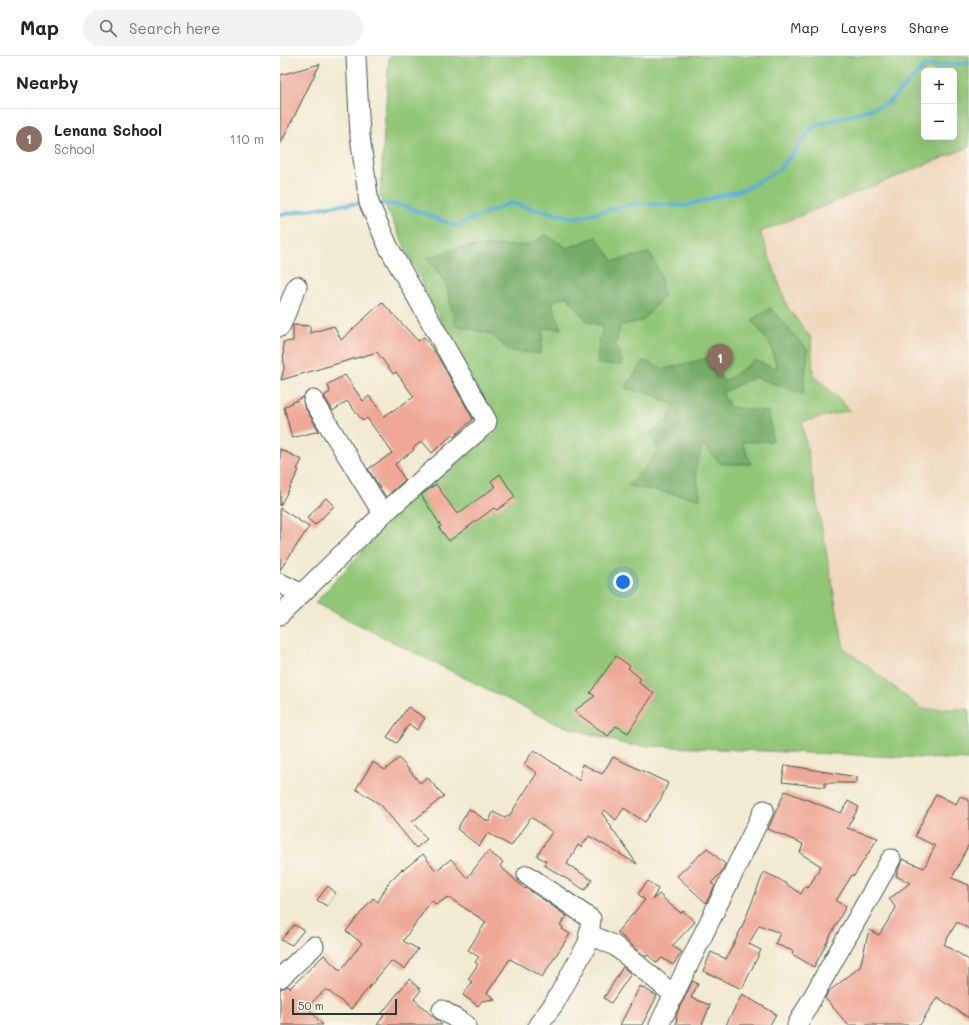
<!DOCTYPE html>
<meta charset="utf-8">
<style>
body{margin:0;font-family:Mali,sans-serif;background:#f2f2f2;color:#222}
.controls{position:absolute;right:12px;top:12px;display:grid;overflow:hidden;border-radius:6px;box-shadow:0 4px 16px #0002}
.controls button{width:36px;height:36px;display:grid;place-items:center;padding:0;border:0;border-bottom:1px solid #e0e0e0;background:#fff;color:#222;font:20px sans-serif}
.scale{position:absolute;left:12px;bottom:10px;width:105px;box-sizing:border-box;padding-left:4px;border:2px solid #1f3d34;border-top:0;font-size:11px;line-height:14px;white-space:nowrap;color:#1f3d34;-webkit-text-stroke:3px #fbf7ec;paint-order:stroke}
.you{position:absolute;left:343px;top:526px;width:14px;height:14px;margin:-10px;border:3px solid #fff;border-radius:50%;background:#1a73e8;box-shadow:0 0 0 6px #1a73e833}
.badge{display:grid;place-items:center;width:26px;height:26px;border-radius:50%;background:#b45309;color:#fff;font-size:13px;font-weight:700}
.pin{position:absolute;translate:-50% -33px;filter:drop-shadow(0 1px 2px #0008)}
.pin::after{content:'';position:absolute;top:21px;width:14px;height:12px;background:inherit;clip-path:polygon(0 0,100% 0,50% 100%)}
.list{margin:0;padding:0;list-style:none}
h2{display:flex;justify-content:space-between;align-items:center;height:52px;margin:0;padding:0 16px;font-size:17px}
h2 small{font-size:13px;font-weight:400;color:#767676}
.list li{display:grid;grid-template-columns:26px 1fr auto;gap:12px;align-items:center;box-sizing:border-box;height:60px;padding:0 16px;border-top:1px solid #e0e0e0}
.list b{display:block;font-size:15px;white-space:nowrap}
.list p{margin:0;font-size:13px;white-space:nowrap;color:#767676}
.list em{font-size:13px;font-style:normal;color:#767676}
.icon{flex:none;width:22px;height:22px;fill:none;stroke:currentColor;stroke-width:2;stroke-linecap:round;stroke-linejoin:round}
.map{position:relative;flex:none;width:689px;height:969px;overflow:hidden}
header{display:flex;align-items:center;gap:24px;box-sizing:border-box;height:56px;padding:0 20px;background:#fff;border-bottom:1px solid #e0e0e0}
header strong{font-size:19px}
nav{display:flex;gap:22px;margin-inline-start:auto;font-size:14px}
.search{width:280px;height:36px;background:#f2f2f2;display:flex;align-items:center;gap:10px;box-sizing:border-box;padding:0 14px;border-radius:22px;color:#767676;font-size:15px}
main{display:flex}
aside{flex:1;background:#fff}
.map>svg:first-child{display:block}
.built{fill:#efd6bb;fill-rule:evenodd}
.green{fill:#91c677;stroke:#588256;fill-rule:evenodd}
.forest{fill:#74ab68;stroke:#4a744e}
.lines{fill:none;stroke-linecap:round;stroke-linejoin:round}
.stream{stroke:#5bb0d7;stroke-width:4}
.building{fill:#efa897}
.minor-casing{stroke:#3f574c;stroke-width:21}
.minor{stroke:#fff;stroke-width:19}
</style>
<header>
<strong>Map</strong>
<div class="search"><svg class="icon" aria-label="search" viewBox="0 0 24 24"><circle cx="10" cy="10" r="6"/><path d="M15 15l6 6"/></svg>Search here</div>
<nav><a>Map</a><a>Layers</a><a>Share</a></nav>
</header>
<main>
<aside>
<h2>Nearby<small></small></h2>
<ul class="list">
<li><span class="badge" style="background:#8d6e63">1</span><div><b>Lenana School</b><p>School</p></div><em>110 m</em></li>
</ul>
</aside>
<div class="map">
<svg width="689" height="969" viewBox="0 0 689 969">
<rect width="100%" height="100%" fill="#fbf7ec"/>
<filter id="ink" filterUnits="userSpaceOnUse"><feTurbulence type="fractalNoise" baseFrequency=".025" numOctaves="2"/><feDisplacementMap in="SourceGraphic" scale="8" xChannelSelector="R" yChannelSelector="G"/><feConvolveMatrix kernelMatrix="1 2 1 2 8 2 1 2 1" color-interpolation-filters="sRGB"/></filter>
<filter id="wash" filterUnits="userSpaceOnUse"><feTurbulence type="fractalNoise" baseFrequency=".012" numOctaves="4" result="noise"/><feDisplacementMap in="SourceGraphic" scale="16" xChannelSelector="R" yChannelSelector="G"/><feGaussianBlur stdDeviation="0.9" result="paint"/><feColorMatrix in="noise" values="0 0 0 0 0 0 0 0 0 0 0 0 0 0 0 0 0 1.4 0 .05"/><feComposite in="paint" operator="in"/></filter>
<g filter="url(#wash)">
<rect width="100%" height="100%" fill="#f2ead2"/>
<path class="built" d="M 109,0 L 689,0 L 689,704 L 348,689 L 277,668 L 35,547 L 126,447 L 219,374 L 162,268 L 100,139 ZM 644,15 L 674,15 L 674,81 L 644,81 Z"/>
<path class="green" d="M 109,0 L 689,0 L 689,91 L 480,176 L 508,252 L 531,282 L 533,318 L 570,354 L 522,366 L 564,592 L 642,653 L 689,653 L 689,704 L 348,689 L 277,668 L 35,547 L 126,447 L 219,374 L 162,268 L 100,139 ZM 644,15 L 674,15 L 674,81 L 644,81 Z"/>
<g class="forest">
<path d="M 266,179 L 287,192 L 316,181 L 334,205 L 370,197 L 381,220 L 383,241 L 362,265 L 340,269 L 336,289 L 343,309 L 317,308 L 319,287 L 323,270 L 308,266 L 287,240 L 272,246 L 281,273 L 264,272 L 260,298 L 228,294 L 211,278 L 175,269 L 167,230 L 148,202 L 182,191 L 248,189 Z"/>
<path d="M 490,252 L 528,294 L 523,338 L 475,321 L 442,337 L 450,351 L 489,356 L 493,385 L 462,386 L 471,408 L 441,408 L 423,389 L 415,413 L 421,443 L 348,430 L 367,410 L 378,394 L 369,378 L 389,363 L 394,349 L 373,339 L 345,332 L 363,305 L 385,313 L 428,302 L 444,326 L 475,304 L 497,313 L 491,290 L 472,264 Z"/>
</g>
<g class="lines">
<g class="stream">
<path d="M 96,147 L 124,150 L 176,170 L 230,147 L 295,162 L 357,147 L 404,150 L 468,132 L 500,113 L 534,70 L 607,48 L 645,10 L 689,7"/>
<path d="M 0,159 L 49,150 L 83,147"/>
</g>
</g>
<g id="blocks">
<g class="building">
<path d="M 40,8 L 0,89 L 0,19 Z"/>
<path d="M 102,246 L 138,285 L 144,281 L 157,299 L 193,363 L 174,381 L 172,379 L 152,397 L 142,385 L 133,392 L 134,394 L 115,408 L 125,424 L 106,441 L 88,413 L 112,397 L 111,395 L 87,362 L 83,365 L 67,345 L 53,355 L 44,340 L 50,336 L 48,328 L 65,319 L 83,345 L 89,340 L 104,360 L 134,341 L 116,316 L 113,318 L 97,296 L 1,324 L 4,313 L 3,286 L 13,285 L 13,269 L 30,270 L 30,277 L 54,270 L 61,284 Z"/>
<path d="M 23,341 L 24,350 L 39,375 L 12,382 L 4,351 Z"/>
<path d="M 0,393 L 22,404 L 17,413 L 19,414 L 0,450 Z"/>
<path d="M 220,418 L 235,441 L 217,454 L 214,452 L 169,485 L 159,472 L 161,470 L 141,439 L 156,428 L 177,458 L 215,431 L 211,425 Z"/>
<path d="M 46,442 L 54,450 L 35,469 L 27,462 Z"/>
<path d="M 0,452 L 29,471 L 0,514 Z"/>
<path d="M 336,600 L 350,610 L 348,612 L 361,623 L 358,626 L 374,637 L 348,677 L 336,670 L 328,680 L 294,655 L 315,640 L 310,637 Z"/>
<path d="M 128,651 L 145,662 L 137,674 L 129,668 L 117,687 L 107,681 Z"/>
<path d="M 254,694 L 300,725 L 302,708 L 322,718 L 333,701 L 388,727 L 381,743 L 365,766 L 344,752 L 336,764 L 325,754 L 322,757 L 332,772 L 331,773 L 334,775 L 357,808 L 309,780 L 301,791 L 298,789 L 287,808 L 312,824 L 305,834 L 264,809 L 266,805 L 257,800 L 272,776 L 251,761 L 231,790 L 208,777 L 199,790 L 177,773 L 189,753 L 209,766 L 213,756 L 225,762 L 227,759 L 229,760 L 257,717 L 244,708 Z"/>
<path d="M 119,702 L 140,727 L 147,721 L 164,740 L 132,766 L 147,783 L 136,792 L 101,749 L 76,733 L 93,706 L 105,714 Z"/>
<path d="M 505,709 L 577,721 L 577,727 L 545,727 L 545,731 L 502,726 Z"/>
<path d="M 505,735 L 561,757 L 568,745 L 579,751 L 567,772 L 598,782 L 574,820 L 572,819 L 556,845 L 566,850 L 534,911 L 512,898 L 513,895 L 495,888 L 500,877 L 479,869 L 469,888 L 481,894 L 462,933 L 423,915 L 431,896 L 446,903 L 462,871 L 484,816 L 499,823 L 521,838 L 525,830 L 528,832 L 541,810 L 520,797 L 523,788 L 488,773 Z"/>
<path d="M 656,738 L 676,748 L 680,740 L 689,744 L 689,788 L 672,822 L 689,829 L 689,873 L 677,866 L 664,888 L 689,904 L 689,962 L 657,941 L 640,969 L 568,969 L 545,942 L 548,936 L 580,911 L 589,874 L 599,879 L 616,852 L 609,843 L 630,827 L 616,820 L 622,803 L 644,812 L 655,790 L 635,780 Z"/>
<path d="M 427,792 L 445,808 L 441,817 L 431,827 L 435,830 L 426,847 L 397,820 Z"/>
<path d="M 208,795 L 223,806 L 220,810 L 245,833 L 246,832 L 287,860 L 280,869 L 283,871 L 282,873 L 290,878 L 262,921 L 230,903 L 207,937 L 215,943 L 202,945 L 198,950 L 183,939 L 192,926 L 188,923 L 198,908 L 195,906 L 199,901 L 188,894 L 206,866 L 168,841 L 156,849 L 152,844 L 123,885 L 138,893 L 125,913 L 111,905 L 71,953 L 46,933 L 27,951 L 43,969 L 0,969 L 0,933 L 8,930 L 10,932 L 44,899 L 60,915 L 82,887 L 66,875 L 93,842 L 98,846 L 109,826 L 122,813 L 123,814 L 143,798 L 156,815 L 171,803 L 187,822 Z"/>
<path d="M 368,825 L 378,833 L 372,844 L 379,838 L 392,850 L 401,857 L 403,855 L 415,866 L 392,890 L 402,896 L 393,909 L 382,902 L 377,907 L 368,899 L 366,901 L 337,876 L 365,844 L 358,838 Z"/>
<path d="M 48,830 L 56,837 L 47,850 L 37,844 Z"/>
<path d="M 14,869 L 24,874 L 12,889 L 1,884 Z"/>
<path d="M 343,911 L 351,918 L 331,947 L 324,942 Z"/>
<path d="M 129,923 L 141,934 L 134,943 L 162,969 L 97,969 L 104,959 L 102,957 Z"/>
<path d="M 413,925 L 418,928 L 411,942 L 430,949 L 422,969 L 396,969 L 397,957 Z"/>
<path d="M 360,930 L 377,940 L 362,969 L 340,969 Z"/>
<path d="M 462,938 L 496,958 L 490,969 L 446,969 Z"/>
</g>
</g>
</g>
<g filter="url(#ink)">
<use href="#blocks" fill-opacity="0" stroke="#3f574c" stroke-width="1"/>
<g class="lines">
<g class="minor-casing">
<g id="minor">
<path d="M 0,271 L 17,230"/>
<path d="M 33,344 L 103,458"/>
<path d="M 0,527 L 20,537"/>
<path d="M 0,559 L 103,458 L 206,368 L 207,365 L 109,192 L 89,147 L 80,80 L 76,0"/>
<path d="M 247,819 L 311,863 L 308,887 L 274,948 L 258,969"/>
<path d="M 309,878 L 335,890 L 394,939"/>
<path d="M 0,922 L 34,890"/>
<path d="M 162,954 L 186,969"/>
<path d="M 379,969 L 484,754"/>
<path d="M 517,969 L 611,803"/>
</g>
</g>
<use href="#minor" class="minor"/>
</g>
</g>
</svg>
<div class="controls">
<button>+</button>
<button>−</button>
</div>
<div class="scale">50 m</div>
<div class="you"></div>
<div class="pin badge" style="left:440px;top:321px;background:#8d6e63">1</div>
</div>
</main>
